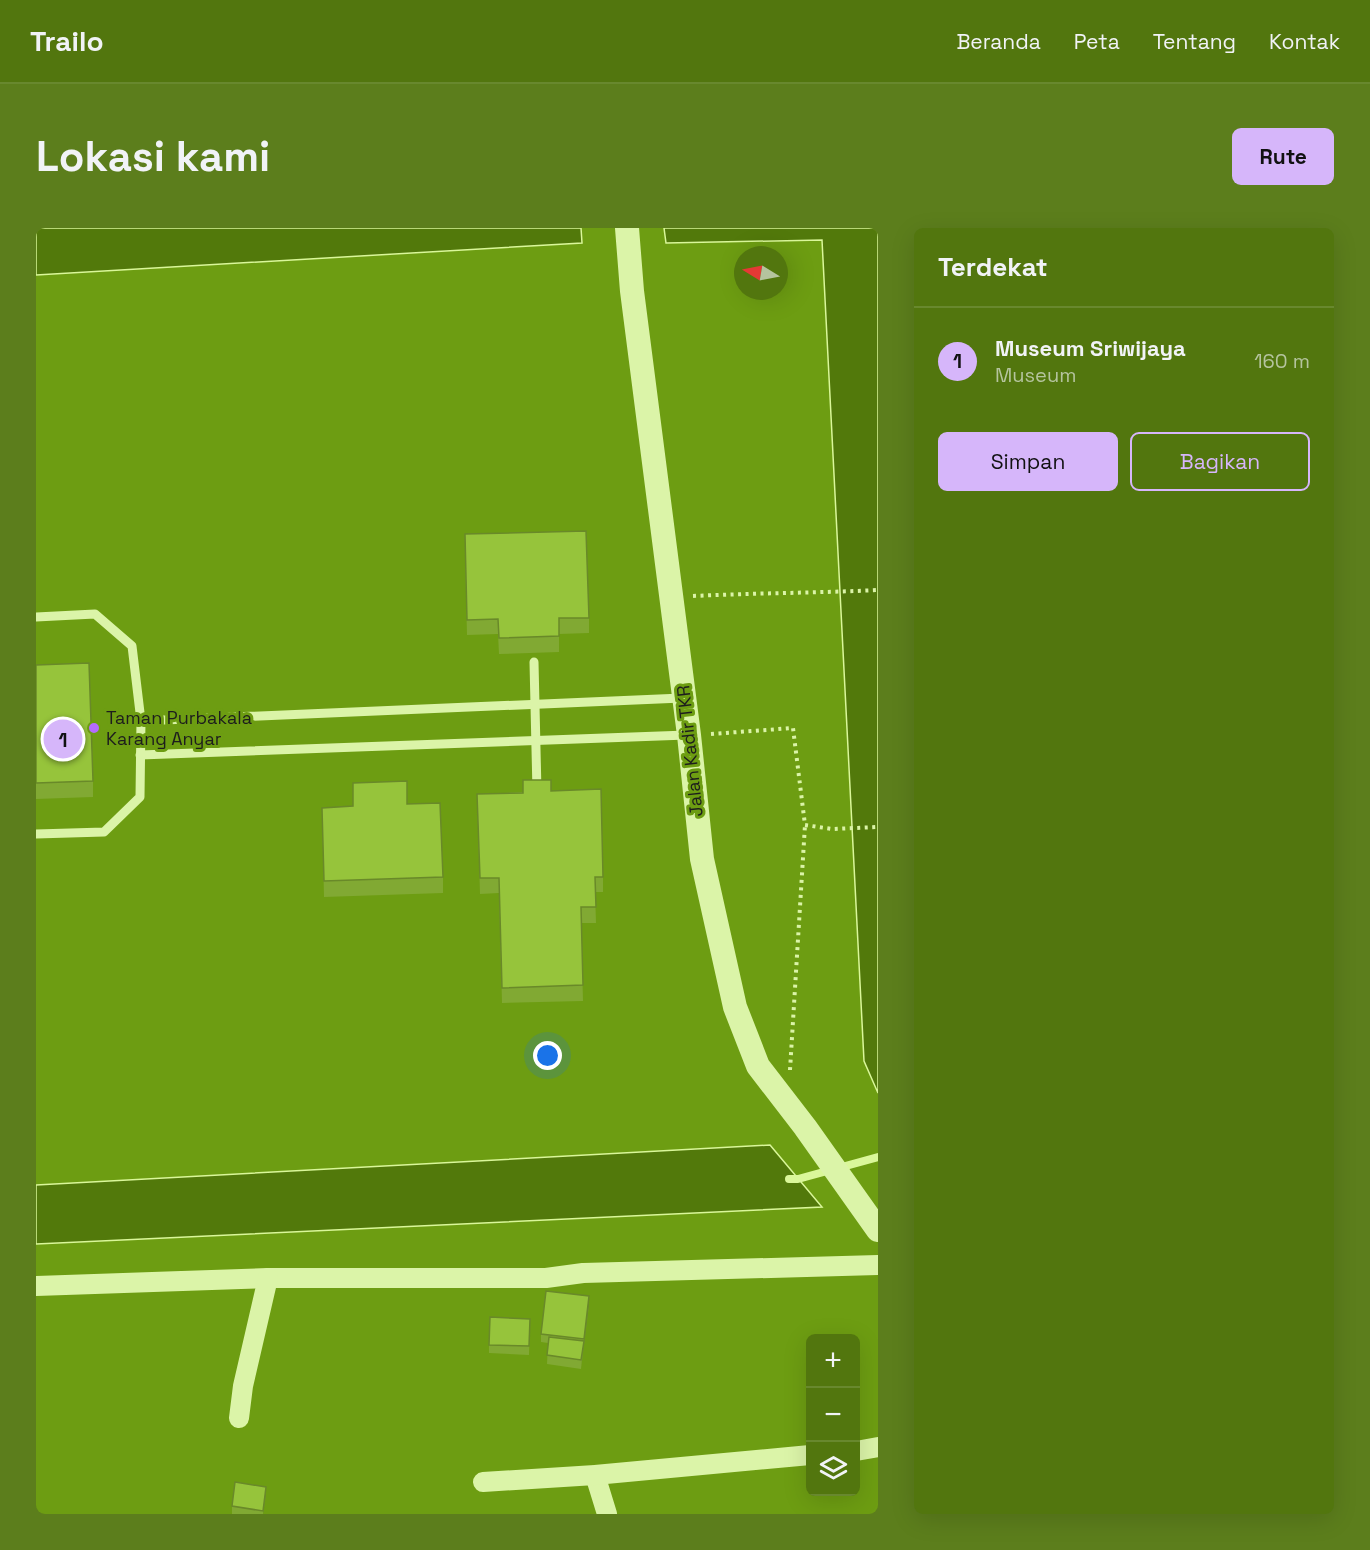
<!DOCTYPE html>
<html lang="id">
<meta charset="utf-8">
<style>
body{margin:0;font-family:"Space Grotesk",sans-serif;background:#5c7e1c;color:#f1f3f6}
.controls{position:absolute;right:18px;bottom:18px;display:grid;overflow:hidden;border-radius:9px;box-shadow:0 6px 24px #0002}
.controls button{width:54px;height:54px;display:grid;place-items:center;padding:0;border:0;border-bottom:2px solid #68882e;background:#52760e;color:#f1f3f6;font:30px sans-serif}
.compass{position:absolute;left:698px;top:18px;width:54px;height:54px;border-radius:50%;background:#52760e;box-shadow:0 6px 24px #0002;rotate:280deg}
.you{position:absolute;left:512px;top:828px;width:21px;height:21px;margin:-15px;border:4px solid #fff;border-radius:50%;background:#1a73e8;box-shadow:0 0 0 9px #1a73e833}
.badge{display:grid;place-items:center;width:39px;height:39px;border-radius:50%;background:#d6b6fa;color:#111;font-size:20px;font-weight:700}
.pin{position:absolute;translate:-50% -50%;border:3px solid #fff;box-shadow:0 2px 6px #0006}
.list{margin:0;padding:0;list-style:none}
h2{display:flex;justify-content:space-between;align-items:center;height:78px;margin:0;padding:0 24px;font-size:26px}
h2 small{font-size:20px;font-weight:400;color:#b5c49e}
.list li{display:grid;grid-template-columns:39px 1fr auto;gap:18px;align-items:center;box-sizing:border-box;height:108px;padding:0 24px;border-top:2px solid #68882e}
.list b{display:block;font-size:22px;white-space:nowrap}
.list p{margin:0;font-size:20px;white-space:nowrap;color:#b5c49e}
.list em{font-size:20px;font-style:normal;color:#b5c49e}
.actions{display:flex;gap:12px;padding:18px 24px}
.actions a{flex:1;padding:14px 0;border:2px solid #d6b6fa;border-radius:9px;text-align:center;font-size:21px;color:#d6b6fa}
.actions .main{background:#d6b6fa;color:#111}
.icon{flex:none;width:33px;height:33px;fill:none;stroke:currentColor;stroke-width:2;stroke-linecap:round;stroke-linejoin:round}
.map{position:relative;flex:none;width:842px;height:1286px;overflow:hidden;border-radius:9px}
header{display:flex;align-items:center;gap:36px;box-sizing:border-box;height:84px;padding:0 30px;background:#52760e;border-bottom:2px solid #68882e}
header strong{font-size:28px}
nav{display:flex;gap:33px;margin-inline-start:auto;font-size:21px}
.intro{display:flex;align-items:center;justify-content:space-between;box-sizing:border-box;height:144px;padding:0 36px}
h1{margin:0;font-size:42px}
.button{padding:15px 27px;border-radius:9px;background:#d6b6fa;color:#111;font-size:21px;font-weight:700}
main{display:flex;gap:36px;padding:0 36px}
aside{flex:1;background:#52760e;border-radius:9px;box-shadow:0 6px 24px #0002}
.map>svg:first-child{display:block}
.water{fill:#52790b;stroke:#daf79a;stroke-width:1.5}
.lines{fill:none;stroke-linecap:round;stroke-linejoin:round}
.stream{stroke:#daf79a;stroke-width:8}
.path{stroke:#dbf4a8;stroke-width:4;stroke-dasharray:3 4.5;stroke-linecap:butt}
.service{stroke:#dbf4a8;stroke-width:9}
.minor{stroke:#dbf4a8;stroke-width:20}
.tertiary{stroke:#dbf4a8;stroke-width:24}
.wall{fill:#81a933}
.shaded-wall{fill:#698929}
.building{fill:#96c43b;stroke:#698929;stroke-width:1.5}
.poi-dot{fill:#b46bff;stroke:#6d9d12;stroke-width:2}
.labels{text-anchor:middle;stroke-width:6;stroke-linejoin:round;paint-order:stroke}
.poi-label{font-size:18px;fill:#1d1d1d;stroke:#6d9d12;text-anchor:start}
.street-label{font-size:18px;fill:#1d1d1d;stroke:#6d9d12}
</style>
<header>
<strong>Trailo</strong>
<nav><a>Beranda</a><a>Peta</a><a>Tentang</a><a>Kontak</a></nav>
</header>
<div class="intro"><h1>Lokasi kami</h1><a class="button">Rute</a></div>
<main>
<div class="map">
<svg width="842" height="1286" viewBox="0 0 842 1286">
<rect width="100%" height="100%" fill="#6d9d12"/>
<g class="water">
<path d="M 0,0 L 545,0 L 546,15 L 0,47 Z"/>
<path d="M 628,0 L 842,0 L 842,865 L 828,833 L 786,12 L 630,15 Z"/>
<path d="M 734,917 L 786,979 L 0,1016 L 0,957 Z"/>
</g>
<g class="lines">
<path class="stream" d="M 753,951 L 762,951 L 842,929"/>
<g class="path">
<path d="M 657,368 C 719,365 780,365 842,362"/>
<path d="M 675,506 L 757,500 L 769,597 L 796,601 L 842,599"/>
<path d="M 754,842 L 769,597"/>
</g>
<g class="service">
<path d="M 0,389 L 59,386 L 96,418 L 105,493"/>
<path d="M 498,434 L 501,564"/>
<path d="M 104,527 L 651,507"/>
<path d="M 0,606 L 68,604 L 104,569 L 105,493 L 646,470"/>
</g>
<g class="minor">
<path d="M 0,1058 L 232,1050 L 510,1050 L 547,1045 L 842,1037"/>
<path d="M 203,1190 L 207,1158 L 232,1050"/>
<path d="M 820,1223 L 842,1219"/>
<path d="M 559,1247 L 571,1286"/>
<path d="M 447,1254 L 559,1247 L 774,1227"/>
</g>
<path class="tertiary" d="M 591,0 L 596,63 L 653,507 L 666,631 L 699,779 L 722,838 L 769,899 L 842,1002"/>
</g>
<g class="wall">
<path d="M 429,322 L 553,390 L 553,405 L 523,406 L 523,424 L 463,426 L 462,406 L 431,407 Z"/>
<path d="M 0,437 L 57,553 L 57,569 L 0,571 Z"/>
<path d="M 317,555 L 371,576 L 407,649 L 407,665 L 288,669 L 286,580 L 317,578 Z"/>
<path d="M 515,563 L 567,649 L 567,664 L 559,664 L 560,695 L 545,695 L 547,773 L 466,775 L 463,665 L 444,666 L 441,566 Z"/>
<path d="M 553,1077 L 545,1141 L 511,1136 L 512,1115 L 505,1114 L 505,1106 Z"/>
<path d="M 494,1091 L 493,1127 L 453,1125 L 453,1117 Z"/>
<path d="M 230,1267 L 227,1286 L 196,1286 L 196,1278 Z"/>
</g>
<g class="shaded-wall">
<path d="M 553,1068 L 553,1077 L 545,1141 L 548,1111 Z"/>
<path d="M 230,1259 L 230,1267 L 227,1286 L 227,1283 Z"/>
</g>
<g class="building">
<path d="M 550,303 L 553,390 L 523,390 L 523,408 L 463,410 L 462,391 L 431,392 L 429,306 Z"/>
<path d="M 53,435 L 57,553 L 0,555 L 0,437 Z"/>
<path d="M 487,552 L 515,552 L 515,563 L 565,561 L 567,649 L 559,649 L 560,679 L 545,679 L 547,757 L 466,760 L 463,650 L 444,650 L 441,566 L 487,565 Z"/>
<path d="M 371,553 L 371,576 L 404,575 L 407,649 L 288,653 L 286,580 L 317,578 L 317,555 Z"/>
<path d="M 510,1063 L 553,1068 L 548,1111 L 505,1106 Z"/>
<path d="M 454,1089 L 494,1091 L 493,1118 L 453,1117 Z"/>
<path d="M 513,1109 L 548,1113 L 545,1132 L 511,1127 Z"/>
<path d="M 199,1254 L 230,1259 L 227,1283 L 196,1278 Z"/>
</g>
<circle class="poi-dot" cx="58" cy="500" r="6"/>
<g class="labels">
<g class="poi-label">
<text x="70" y="496">Taman Purbakala<tspan x="70" dy="21">Karang Anyar</tspan></text>
</g>
<g class="street-label">
<text transform="translate(654 523) rotate(-96)" y="6">Jalan Kadir TKR</text>
</g>
</g>
</svg>
<div class="controls">
<button>+</button>
<button>−</button>
<button><svg class="icon" aria-label="layers" viewBox="0 0 24 24"><path d="M12 4l9 5-9 5-9-5zM3 14l9 5 9-5"/></svg></button>
</div>
<svg class="compass" viewBox="-18 -18 36 36"><path d="M0-13l5 13h-10z" fill="#e53935"/><path d="M0 13l5-13h-10z" fill="#b5c49e"/></svg>
<div class="you"></div>
<div class="pin badge" style="left:27px;top:511px">1</div>
</div>
<aside>
<h2>Terdekat<small></small></h2>
<ul class="list">
<li><span class="badge">1</span><div><b>Museum Sriwijaya</b><p>Museum</p></div><em>160 m</em></li>
</ul>
<div class="actions"><a class="main">Simpan</a><a>Bagikan</a></div>
</aside>
</main>
